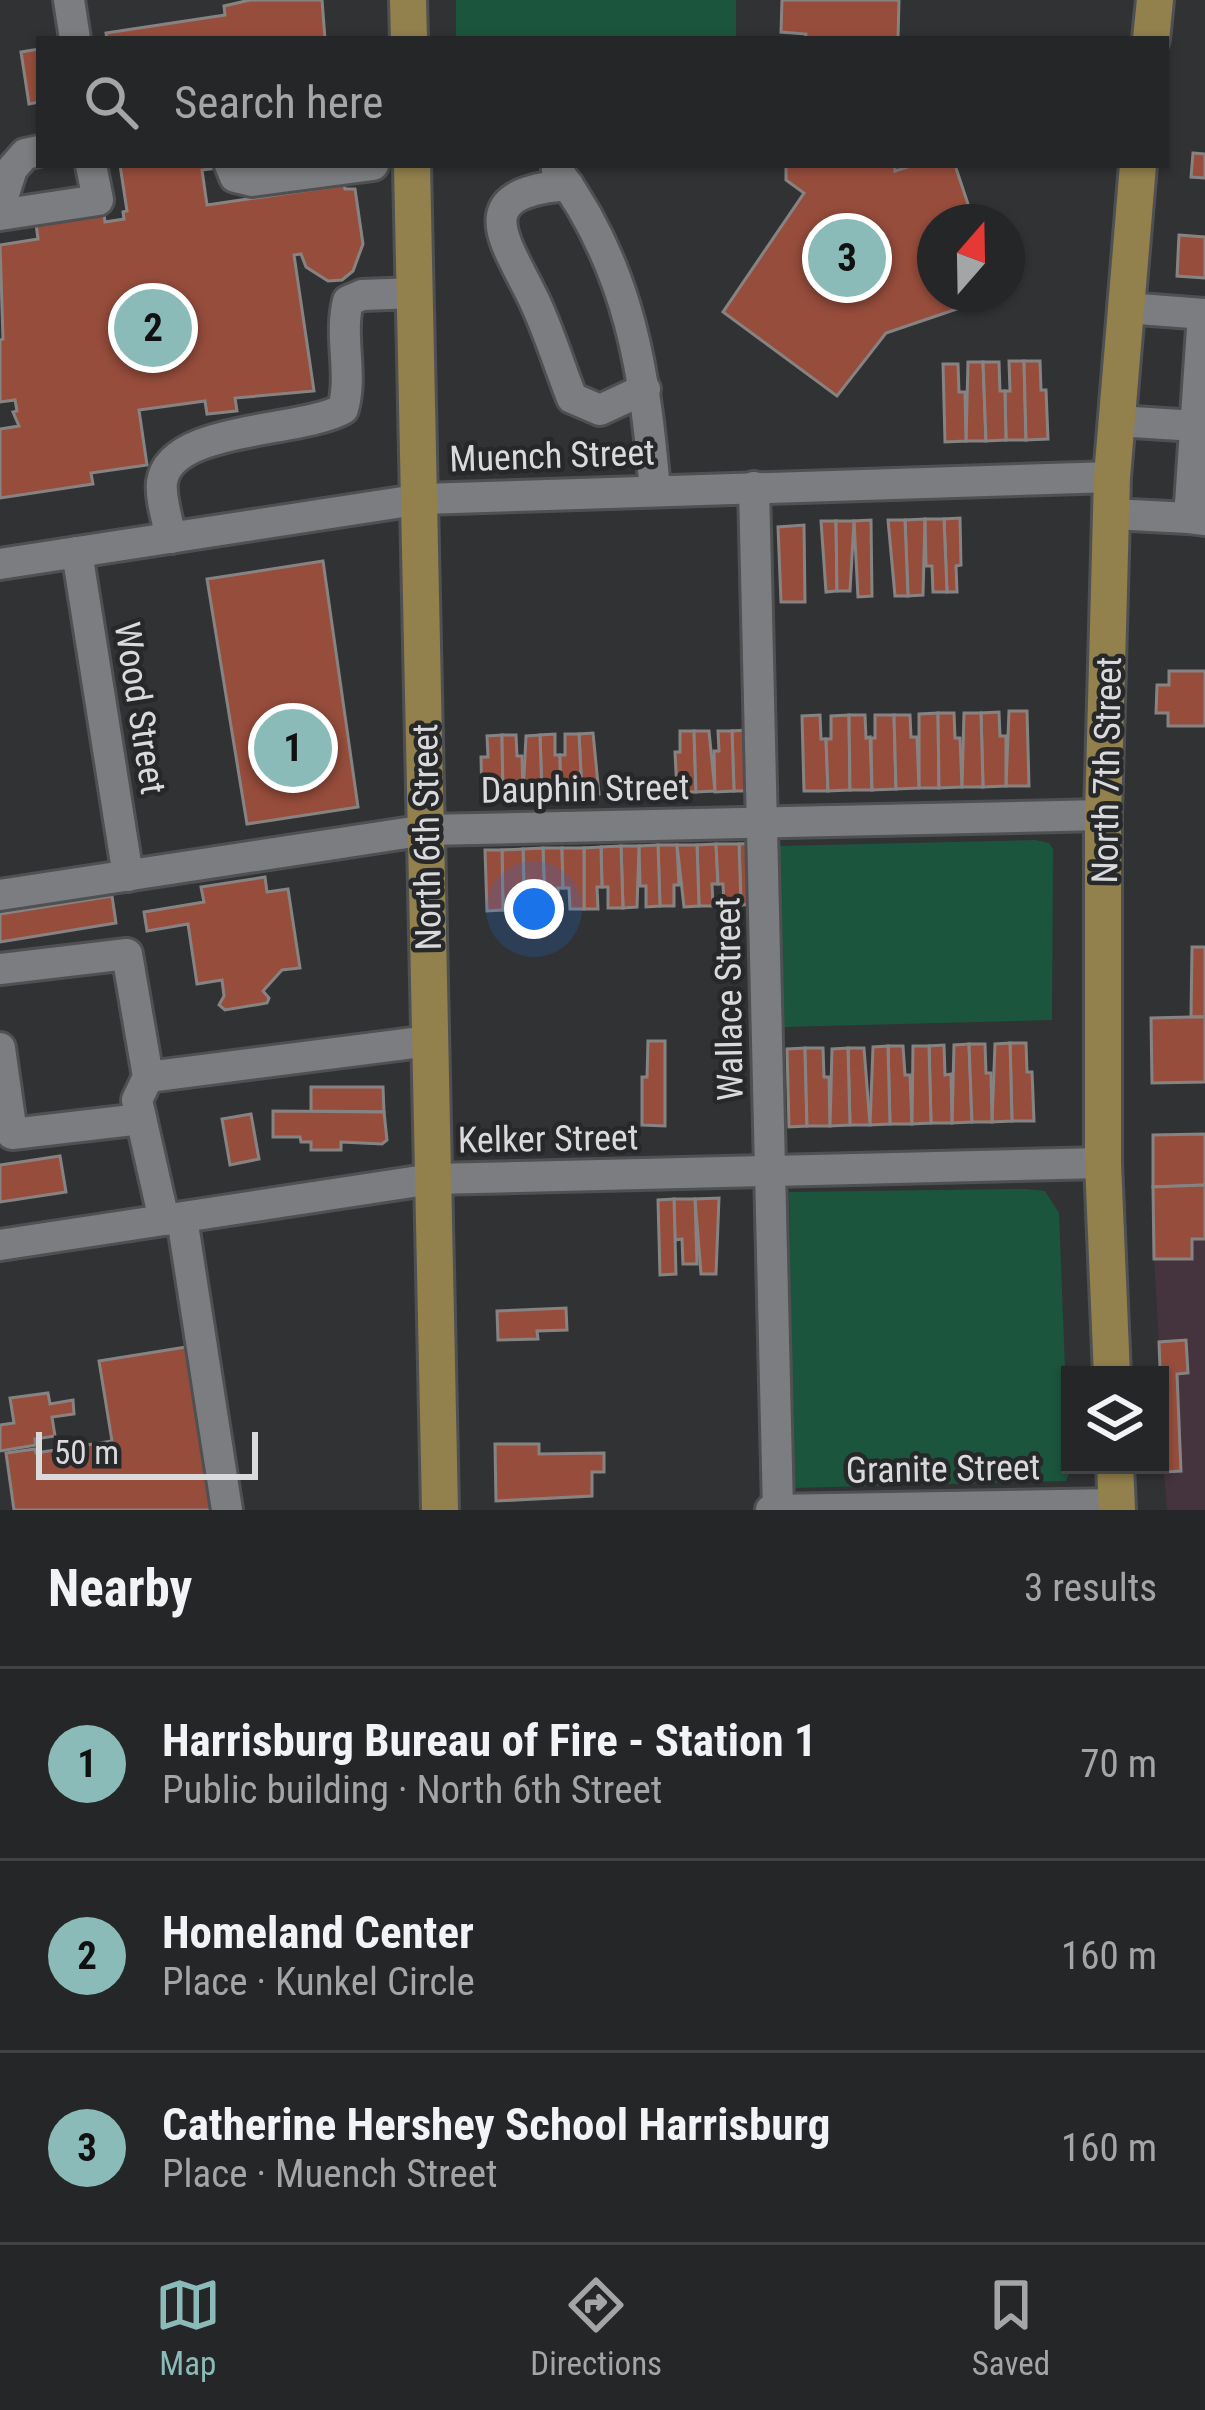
<!DOCTYPE html>
<meta charset="utf-8">
<style>
body{margin:0;font-family:"Roboto Condensed",sans-serif;background:#313233;color:#f1f3f6}
.controls{position:absolute;right:36px;bottom:36px;display:grid;overflow:hidden;border-radius:0px;box-shadow:0 3px 9px #0004}
.controls button{width:108px;height:108px;display:grid;place-items:center;padding:0;border:0;border-bottom:3px solid #424344;background:#252627;color:#f1f3f6;font:60px sans-serif}
.compass{position:absolute;left:917px;top:204px;width:108px;height:108px;border-radius:50%;background:#252627;box-shadow:0 3px 9px #0004;rotate:20deg}
.scale{position:absolute;left:36px;bottom:30px;width:222px;box-sizing:border-box;padding-left:12px;border:6px solid #dadadc;border-top:0;font-size:33px;line-height:42px;white-space:nowrap;color:#dadadc;-webkit-text-stroke:9px #27282a;paint-order:stroke}
.you{position:absolute;left:534px;top:909px;width:42px;height:42px;margin:-30px;border:9px solid #fff;border-radius:50%;background:#1a73e8;box-shadow:0 0 0 18px #1a73e833}
.badge{display:grid;place-items:center;width:78px;height:78px;border-radius:50%;background:#8bbbb9;color:#111;font-size:39px;font-weight:700}
.pin{position:absolute;translate:-50% -50%;border:6px solid #fff;box-shadow:0 3px 12px #0006}
.list{margin:0;padding:0;list-style:none}
h2{display:flex;justify-content:space-between;align-items:center;height:156px;margin:0;padding:0 48px;font-size:51px}
h2 small{font-size:39px;font-weight:400;color:#a3a5a7}
.list li{display:grid;grid-template-columns:78px 1fr auto;gap:36px;align-items:center;box-sizing:border-box;height:192px;padding:0 48px;border-top:3px solid #424344}
.list b{display:block;font-size:45px;white-space:nowrap}
.list p{margin:0;font-size:39px;white-space:nowrap;color:#a3a5a7}
.list em{font-size:39px;font-style:normal;color:#a3a5a7}
.icon{flex:none;width:66px;height:66px;fill:none;stroke:currentColor;stroke-width:2;stroke-linecap:round;stroke-linejoin:round}
.map{position:relative;flex:none;width:1205px;height:1510px;overflow:hidden}
.search{position:absolute;background:#252627;box-shadow:0 3px 9px #0004;left:36px;right:36px;top:36px;height:132px;display:flex;align-items:center;gap:30px;box-sizing:border-box;padding:0 42px;border-radius:0px;color:#a3a5a7;font-size:45px}
.sheet{height:732px;background:#252627}
nav{display:flex;justify-content:space-around;align-items:center;box-sizing:border-box;height:168px;border-top:3px solid #424344;background:#252627;font-size:33px;color:#a3a5a7}
nav a{display:grid;justify-items:center;gap:6px}
nav .on{color:#8bbbb9}
.map>svg:first-child{display:block}
.industrial{fill:#45333d}
.green{fill:#1c553d}
.building{fill:#974d3c;stroke:#878382;stroke-width:3}
.lines{fill:none;stroke-linecap:round;stroke-linejoin:round}
.minor-casing{stroke:#4f5052;stroke-width:36}
.major-casing{stroke:#4f5052;stroke-width:42}
.minor{stroke:#7c7d80;stroke-width:30}
.major{stroke:#92804d;stroke-width:36}
.labels{text-anchor:middle;stroke-width:9;stroke-linejoin:round;paint-order:stroke}
.street-label{font-size:36px;fill:#dadadc;stroke:#27282a}
</style>
<div class="map">
<svg width="1205" height="1510" viewBox="0 0 1205 1510">
<rect width="100%" height="100%" fill="#313234"/>
<path class="industrial" d="M 1192,1239 L 1205,1239 L 1205,1510 L 1167,1510 L 1164,1472 L 1181,1470 L 1177,1374 L 1185,1340 L 1159,1342 L 1154,1259 L 1191,1258 Z"/>
<g class="green">
<rect x="456" y="0" width="280" height="39"/>
<path d="M 1035,840 L 1049,843 L 1053,849 L 1052,1020 L 783,1027 L 779,846 Z"/>
<path d="M 1026,1189 L 1045,1191 L 1059,1213 L 1069,1473 L 1066,1481 L 793,1488 L 789,1192 Z"/>
</g>
<g class="building">
<path d="M 250,0 L 322,0 L 325,39 L 107,39 L 106,33 L 225,15 L 224,6 Z"/>
<path d="M 782,0 L 899,0 L 898,39 L 805,39 L 806,34 L 781,32 Z"/>
<path d="M 39,49 L 39,102 L 29,104 L 21,52 Z"/>
<path d="M 1193,153 L 1205,154 L 1205,178 L 1191,177 Z"/>
<path d="M 120,165 L 241,165 L 202,170 L 207,205 L 344,185 L 345,189 L 355,189 L 363,244 L 353,271 L 342,280 L 328,281 L 306,267 L 301,254 L 294,255 L 314,391 L 235,398 L 237,411 L 207,414 L 205,401 L 139,410 L 147,465 L 91,473 L 93,484 L 0,498 L 0,429 L 19,426 L 13,412 L 17,411 L 15,400 L 0,402 L 0,340 L 3,339 L 0,245 L 38,239 L 36,224 L 104,214 L 105,222 L 124,219 L 123,212 L 127,211 Z"/>
<path d="M 786,165 L 895,165 L 895,171 L 914,165 L 955,165 L 974,222 L 935,222 L 935,294 L 998,295 L 886,333 L 837,396 L 723,312 L 804,193 L 786,180 Z"/>
<path d="M 1179,235 L 1205,237 L 1205,278 L 1177,276 Z"/>
<path d="M 1009,361 L 1024,361 L 1026,440 L 1006,440 L 1005,391 L 1010,391 Z"/>
<path d="M 1024,361 L 1040,361 L 1041,390 L 1046,390 L 1048,439 L 1026,440 Z"/>
<path d="M 968,362 L 983,362 L 986,441 L 966,441 Z"/>
<path d="M 983,362 L 999,362 L 1000,391 L 1005,391 L 1006,440 L 986,441 Z"/>
<path d="M 943,364 L 958,364 L 959,392 L 965,392 L 966,441 L 945,442 Z"/>
<path d="M 960,518 L 961,565 L 956,566 L 957,592 L 947,592 L 944,519 Z"/>
<path d="M 925,519 L 923,595 L 908,596 L 905,520 Z"/>
<path d="M 925,519 L 944,519 L 947,592 L 933,592 L 932,566 L 926,566 Z"/>
<path d="M 871,520 L 872,596 L 858,597 L 854,521 Z"/>
<path d="M 888,520 L 905,520 L 908,596 L 895,596 Z"/>
<path d="M 821,521 L 836,521 L 837,591 L 826,592 Z"/>
<path d="M 836,521 L 854,521 L 850,591 L 837,591 Z"/>
<path d="M 804,525 L 805,602 L 781,602 L 778,527 Z"/>
<path d="M 323,561 L 358,807 L 247,824 L 207,579 Z"/>
<path d="M 1169,671 L 1205,671 L 1205,726 L 1168,726 L 1168,713 L 1156,713 L 1157,685 L 1169,685 Z"/>
<path d="M 1009,711 L 1027,711 L 1029,786 L 1006,786 Z"/>
<path d="M 999,712 L 1000,736 L 1006,736 L 1006,786 L 983,787 L 981,713 Z"/>
<path d="M 938,713 L 939,788 L 919,788 L 919,714 Z"/>
<path d="M 938,713 L 954,713 L 955,738 L 960,738 L 962,787 L 939,788 Z"/>
<path d="M 964,713 L 981,713 L 983,787 L 962,787 Z"/>
<path d="M 820,715 L 821,739 L 826,739 L 828,791 L 804,791 L 802,716 Z"/>
<path d="M 849,715 L 850,790 L 828,791 L 826,739 L 831,739 L 831,716 Z"/>
<path d="M 849,715 L 865,715 L 866,738 L 870,737 L 872,790 L 850,790 Z"/>
<path d="M 875,715 L 894,715 L 896,789 L 872,790 L 871,738 L 875,738 Z"/>
<path d="M 894,715 L 910,715 L 911,737 L 917,737 L 919,788 L 896,789 Z"/>
<path d="M 747,730 L 754,791 L 734,791 L 732,731 Z"/>
<path d="M 680,731 L 694,731 L 696,792 L 677,792 L 675,752 L 680,752 Z"/>
<path d="M 694,731 L 709,731 L 715,791 L 696,792 Z"/>
<path d="M 718,731 L 732,731 L 734,791 L 715,792 L 714,751 L 719,751 Z"/>
<path d="M 593,733 L 599,794 L 582,795 L 579,734 Z"/>
<path d="M 555,734 L 555,755 L 560,755 L 561,795 L 542,795 L 540,735 Z"/>
<path d="M 565,734 L 579,734 L 582,795 L 561,795 L 560,755 L 565,755 Z"/>
<path d="M 502,735 L 503,797 L 482,797 L 481,757 L 488,757 L 487,736 Z"/>
<path d="M 502,735 L 516,735 L 517,756 L 522,756 L 523,796 L 503,797 Z"/>
<path d="M 540,735 L 542,795 L 523,796 L 526,736 Z"/>
<path d="M 756,843 L 757,904 L 741,905 L 739,844 Z"/>
<path d="M 716,844 L 718,884 L 712,884 L 713,906 L 699,906 L 697,845 Z"/>
<path d="M 716,844 L 739,844 L 741,905 L 724,905 L 723,884 L 718,884 Z"/>
<path d="M 658,845 L 677,845 L 679,885 L 674,885 L 674,906 L 660,906 Z"/>
<path d="M 658,845 L 660,906 L 646,907 L 646,886 L 640,886 L 639,846 Z"/>
<path d="M 677,845 L 697,845 L 699,906 L 684,907 Z"/>
<path d="M 621,846 L 639,846 L 637,907 L 623,908 Z"/>
<path d="M 621,846 L 623,908 L 608,908 L 608,887 L 602,887 L 601,847 Z"/>
<path d="M 601,847 L 602,887 L 597,887 L 598,909 L 584,909 L 584,848 Z"/>
<path d="M 543,848 L 562,848 L 563,888 L 558,888 L 558,909 L 545,910 Z"/>
<path d="M 543,848 L 545,910 L 531,911 L 530,889 L 524,889 L 523,849 Z"/>
<path d="M 562,848 L 584,848 L 584,909 L 570,909 L 569,888 L 563,888 Z"/>
<path d="M 523,849 L 524,889 L 519,889 L 519,910 L 503,910 L 502,850 Z"/>
<path d="M 485,850 L 502,850 L 503,910 L 487,911 Z"/>
<path d="M 265,877 L 267,892 L 288,889 L 300,968 L 282,970 L 263,991 L 269,998 L 267,1003 L 225,1010 L 219,1005 L 224,996 L 222,980 L 197,984 L 188,924 L 147,931 L 144,912 L 204,902 L 201,887 Z"/>
<path d="M 112,896 L 116,923 L 0,942 L 0,914 Z"/>
<path d="M 1192,947 L 1205,947 L 1205,1017 L 1191,1017 Z"/>
<path d="M 1191,1017 L 1205,1017 L 1205,1082 L 1152,1083 L 1151,1018 Z"/>
<path d="M 648,1041 L 665,1041 L 665,1126 L 642,1125 L 642,1077 L 647,1077 Z"/>
<path d="M 1010,1043 L 1026,1043 L 1027,1072 L 1032,1072 L 1034,1121 L 1012,1121 Z"/>
<path d="M 1010,1043 L 1012,1121 L 992,1122 L 995,1044 Z"/>
<path d="M 969,1044 L 972,1122 L 952,1123 L 954,1045 Z"/>
<path d="M 969,1044 L 985,1044 L 986,1073 L 991,1073 L 992,1122 L 972,1122 Z"/>
<path d="M 944,1045 L 945,1075 L 951,1074 L 952,1123 L 931,1123 L 929,1046 Z"/>
<path d="M 888,1046 L 903,1046 L 905,1075 L 910,1075 L 912,1124 L 890,1124 Z"/>
<path d="M 888,1046 L 890,1124 L 870,1125 L 873,1047 Z"/>
<path d="M 913,1046 L 929,1046 L 931,1123 L 912,1124 Z"/>
<path d="M 805,1048 L 807,1126 L 789,1127 L 787,1049 Z"/>
<path d="M 805,1048 L 823,1048 L 824,1077 L 829,1077 L 830,1126 L 807,1126 Z"/>
<path d="M 848,1048 L 864,1048 L 870,1125 L 850,1125 Z"/>
<path d="M 848,1048 L 850,1125 L 830,1126 L 832,1049 Z"/>
<path d="M 311,1087 L 383,1087 L 384,1112 L 311,1111 Z"/>
<path d="M 273,1111 L 384,1112 L 387,1140 L 382,1144 L 341,1142 L 341,1150 L 311,1150 L 311,1142 L 301,1142 L 300,1137 L 273,1137 Z"/>
<path d="M 251,1114 L 259,1159 L 230,1165 L 222,1119 Z"/>
<path d="M 1205,1134 L 1205,1185 L 1153,1187 L 1153,1135 Z"/>
<path d="M 60,1156 L 66,1192 L 0,1202 L 0,1165 Z"/>
<path d="M 1205,1185 L 1205,1239 L 1192,1239 L 1192,1259 L 1154,1259 L 1153,1187 Z"/>
<path d="M 719,1198 L 716,1274 L 701,1274 L 695,1199 Z"/>
<path d="M 674,1199 L 695,1199 L 697,1264 L 683,1264 L 682,1239 L 675,1240 Z"/>
<path d="M 674,1199 L 676,1274 L 660,1275 L 658,1200 Z"/>
<path d="M 566,1308 L 567,1330 L 537,1331 L 538,1339 L 498,1340 L 497,1311 Z"/>
<path d="M 1186,1340 L 1188,1373 L 1177,1374 L 1181,1471 L 1164,1472 L 1159,1342 Z"/>
<path d="M 186,1347 L 212,1510 L 14,1510 L 6,1453 L 35,1449 L 36,1453 L 112,1441 L 99,1361 Z"/>
<path d="M 48,1393 L 50,1404 L 73,1400 L 74,1414 L 52,1417 L 55,1436 L 35,1439 L 36,1445 L 0,1451 L 0,1425 L 14,1423 L 10,1398 Z"/>
<path d="M 495,1444 L 539,1444 L 539,1454 L 604,1453 L 604,1472 L 592,1472 L 592,1496 L 496,1501 Z"/>
</g>
<g class="lines">
<g class="minor-casing">
<g id="minor">
<path d="M 69,0 L 75,39"/>
<path d="M 230,165 L 235,177 L 252,181 L 373,165"/>
<path d="M 557,170 C 630,268 645,373 655,491"/>
<path d="M 568,185 C 464,193 506,241 534,300 C 549,331 559,366 572,398 L 600,410 L 645,389"/>
<path d="M 0,206 L 12,169 L 25,154 L 39,151"/>
<path d="M 0,215 L 98,200 L 91,165"/>
<path d="M 1126,308 L 1205,314"/>
<path d="M 1203,314 L 1189,518 L 1205,520"/>
<path d="M 1117,421 L 1196,426"/>
<path d="M 754,487 L 778,1510"/>
<path d="M 1112,514 L 1189,518"/>
<path d="M 171,538 C 168,522 160,498 162,482 C 170,426 300,433 343,409 C 353,374 339,337 348,301 L 362,295 L 416,293"/>
<path d="M 77,552 L 128,876"/>
<path d="M 0,564 L 422,499 L 1112,477"/>
<path d="M 0,895 L 426,830 L 1103,815"/>
<path d="M 0,969 L 127,954 L 148,1077"/>
<path d="M 0,1048 L 12,1134 L 141,1119"/>
<path d="M 182,1218 L 227,1510"/>
<path d="M 164,1220 L 137,1100 L 148,1077 L 429,1041"/>
<path d="M 0,1245 L 432,1179 L 1103,1163"/>
<path d="M 771,1510 L 1117,1504"/>
</g>
</g>
<g class="major-casing">
<g id="major">
<path d="M 408,0 L 409,39"/>
<path d="M 1151,39 L 1155,0"/>
<path d="M 412,165 L 440,1510"/>
<path d="M 1112,1375 L 1103,1163 L 1103,815 L 1112,477 L 1138,165"/>
<path d="M 1115,1465 L 1117,1510"/>
</g>
</g>
<use href="#minor" class="minor"/>
<use href="#major" class="major"/>
</g>
<g class="labels">
<g class="street-label">
<text transform="translate(552 455) rotate(-2)" y="13">Muench Street</text>
<text transform="translate(141 708) rotate(81)" y="13">Wood Street</text>
<text transform="translate(1106 770) rotate(-89)" y="13">North 7th Street</text>
<text transform="translate(585 788) rotate(-1)" y="13">Dauphin Street</text>
<text transform="translate(426 837) rotate(-91)" y="13">North 6th Street</text>
<text transform="translate(728 999) rotate(-91)" y="13">Wallace Street</text>
<text transform="translate(548 1138) rotate(-1)" y="13">Kelker Street</text>
<text transform="translate(943 1468) rotate(-1)" y="13">Granite Street</text>
</g>
</g>
</svg>
<div class="controls">
<button><svg class="icon" aria-label="layers" viewBox="0 0 24 24"><path d="M12 4l9 5-9 5-9-5zM3 14l9 5 9-5"/></svg></button>
</div>
<svg class="compass" viewBox="-18 -18 36 36"><path d="M0-13l5 13h-10z" fill="#e53935"/><path d="M0 13l5-13h-10z" fill="#a3a5a7"/></svg>
<div class="scale">50 m</div>
<div class="you"></div>
<div class="pin badge" style="left:293px;top:748px">1</div>
<div class="pin badge" style="left:153px;top:328px">2</div>
<div class="pin badge" style="left:847px;top:258px">3</div>
<div class="search"><svg class="icon" aria-label="search" viewBox="0 0 24 24"><circle cx="10" cy="10" r="6"/><path d="M15 15l6 6"/></svg>Search here</div>
</div>
<section class="sheet">
<h2>Nearby<small>3 results</small></h2>
<ul class="list">
<li><span class="badge">1</span><div><b>Harrisburg Bureau of Fire - Station 1</b><p>Public building · North 6th Street</p></div><em>70 m</em></li>
<li><span class="badge">2</span><div><b>Homeland Center</b><p>Place · Kunkel Circle</p></div><em>160 m</em></li>
<li><span class="badge">3</span><div><b>Catherine Hershey School Harrisburg</b><p>Place · Muench Street</p></div><em>160 m</em></li>
</ul>
</section>
<nav>
<a class="on"><svg class="icon" aria-label="map" viewBox="0 0 24 24"><path d="M3 6l6-2 6 2 6-2v14l-6 2-6-2-6 2zM9 4v14M15 6v14"/></svg>Map</a>
<a><svg class="icon" aria-label="directions" viewBox="0 0 24 24"><path d="M12 3l9 9-9 9-9-9zM9 14v-3h6M13 9l2 2-2 2"/></svg>Directions</a>
<a><svg class="icon" aria-label="saved" viewBox="0 0 24 24"><path d="M7 4h10v16l-5-4-5 4z"/></svg>Saved</a>
</nav>
